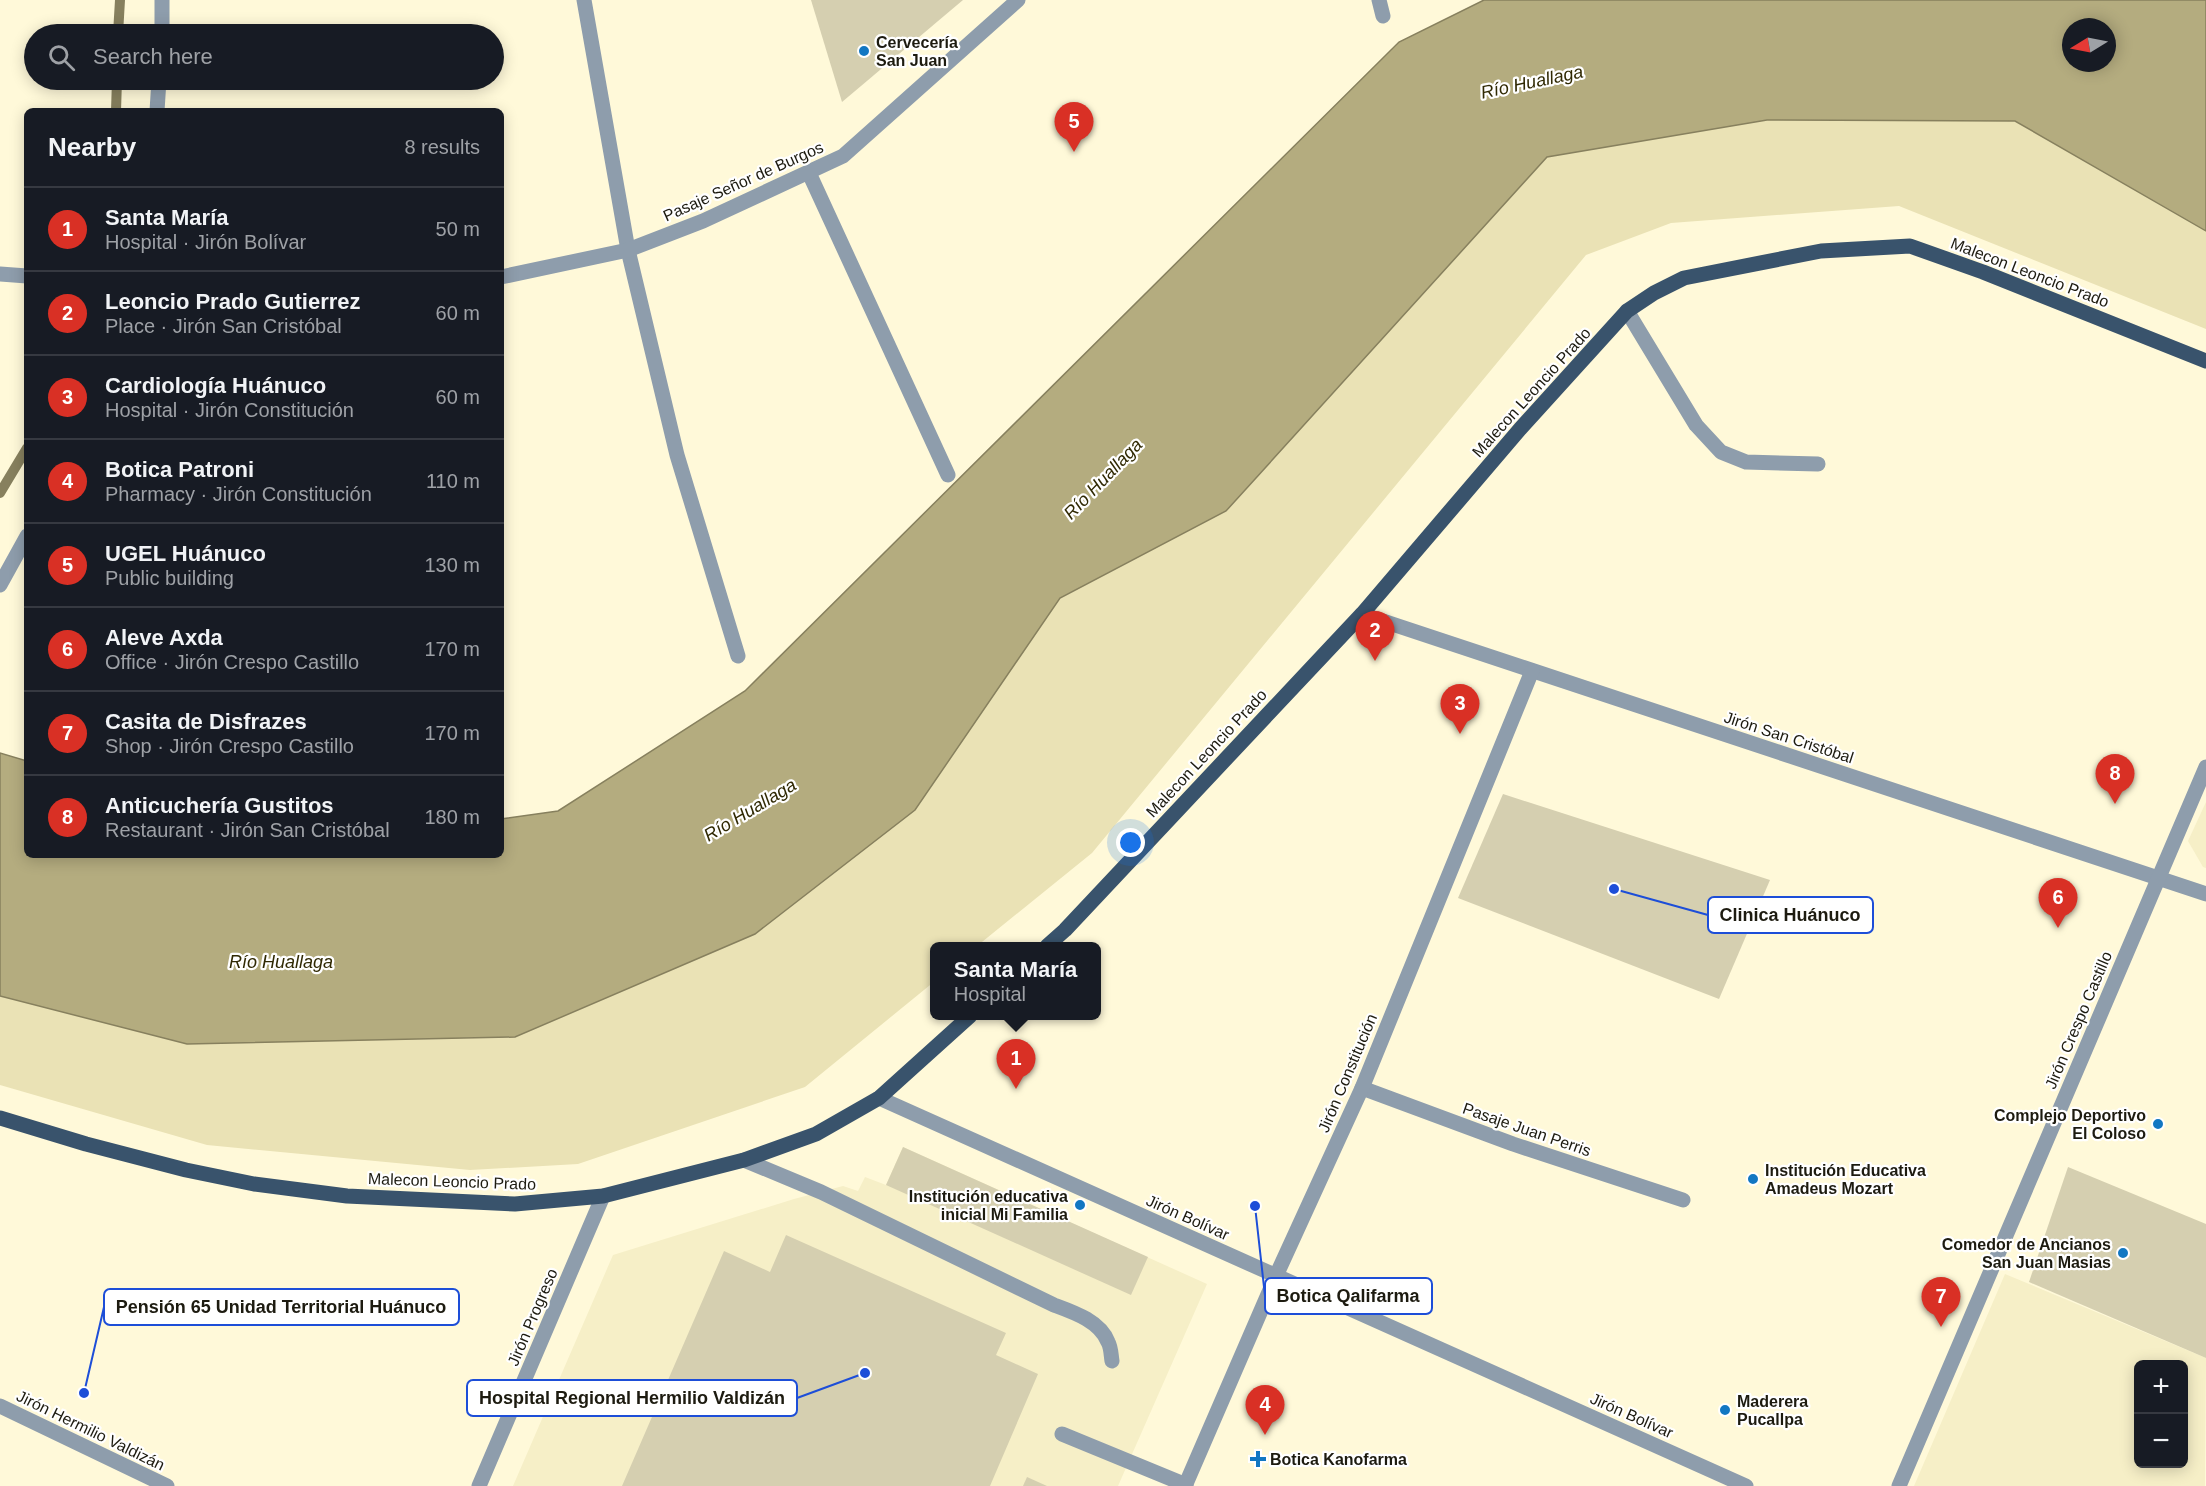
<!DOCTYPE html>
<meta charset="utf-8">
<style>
body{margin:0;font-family:Arial,sans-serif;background:#20242c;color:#f1f3f6}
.controls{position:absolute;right:18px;bottom:18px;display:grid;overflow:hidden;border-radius:9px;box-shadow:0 3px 15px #0003}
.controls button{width:54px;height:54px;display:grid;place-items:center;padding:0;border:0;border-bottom:2px solid #363941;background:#171b24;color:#f1f3f6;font:30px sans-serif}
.compass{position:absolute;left:2062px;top:18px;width:54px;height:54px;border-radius:50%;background:#171b24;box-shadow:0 3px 15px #0003;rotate:260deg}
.you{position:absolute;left:1131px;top:843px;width:21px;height:21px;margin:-15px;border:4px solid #fff;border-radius:50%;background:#1a73e8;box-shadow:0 0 0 9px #1a73e833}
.badge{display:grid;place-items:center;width:39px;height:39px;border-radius:50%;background:#d93025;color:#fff;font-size:20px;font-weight:700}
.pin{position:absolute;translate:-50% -50px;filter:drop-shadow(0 2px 3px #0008)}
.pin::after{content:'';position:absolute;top:32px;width:21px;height:18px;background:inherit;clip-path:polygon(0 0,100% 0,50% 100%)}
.popup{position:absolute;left:930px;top:942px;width:171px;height:78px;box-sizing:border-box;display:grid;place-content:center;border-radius:9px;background:#171b24;filter:drop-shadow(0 2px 4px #0005);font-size:20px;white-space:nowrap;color:#9ea1a6}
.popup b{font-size:22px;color:#f1f3f6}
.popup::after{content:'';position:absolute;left:50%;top:100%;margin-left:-12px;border:12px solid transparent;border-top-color:#171b24}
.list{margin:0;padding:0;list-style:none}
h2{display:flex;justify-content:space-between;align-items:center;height:78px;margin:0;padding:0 24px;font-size:26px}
h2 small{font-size:20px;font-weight:400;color:#9ea1a6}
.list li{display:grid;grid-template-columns:39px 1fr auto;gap:18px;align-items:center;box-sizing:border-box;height:84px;padding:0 24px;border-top:2px solid #363941}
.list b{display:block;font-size:22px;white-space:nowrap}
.list p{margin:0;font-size:20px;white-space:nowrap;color:#9ea1a6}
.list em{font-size:20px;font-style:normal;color:#9ea1a6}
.icon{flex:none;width:33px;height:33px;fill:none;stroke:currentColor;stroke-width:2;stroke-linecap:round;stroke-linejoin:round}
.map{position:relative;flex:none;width:2206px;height:1486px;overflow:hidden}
.search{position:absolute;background:#171b24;box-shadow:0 3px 15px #0003;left:24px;top:24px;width:480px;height:66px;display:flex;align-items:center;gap:15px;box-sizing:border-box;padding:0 21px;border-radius:33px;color:#9ea1a6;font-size:22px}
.panel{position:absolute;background:#171b24;box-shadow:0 3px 15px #0003;left:24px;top:108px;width:480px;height:750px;border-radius:9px}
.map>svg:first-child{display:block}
.built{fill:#f6efc7;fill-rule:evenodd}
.green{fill:#eae2b5}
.water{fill:#b4ac7f;stroke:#87805e;stroke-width:1.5;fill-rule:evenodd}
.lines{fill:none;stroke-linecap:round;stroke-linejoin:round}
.stream{stroke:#87805e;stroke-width:10}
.building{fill:#d5cfb0}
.lane{stroke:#8e9dac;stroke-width:15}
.street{stroke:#8e9dac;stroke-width:15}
.primary{stroke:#39536c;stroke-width:15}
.poi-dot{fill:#1277c2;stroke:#fff;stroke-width:2}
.labels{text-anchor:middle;stroke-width:4.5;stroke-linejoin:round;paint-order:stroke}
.poi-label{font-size:16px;font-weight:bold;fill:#1d1b10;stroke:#fff;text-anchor:start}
.street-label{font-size:16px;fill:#1d1b10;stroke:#fff}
.water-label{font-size:18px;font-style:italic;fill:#302903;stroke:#fff}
.leader{fill:none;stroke:#1d4ed8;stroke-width:2}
.callout-dot{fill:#1d4ed8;stroke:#fff;stroke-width:2}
.callout{fill:#fff;stroke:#1d4ed8;stroke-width:2}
.callout-label{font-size:18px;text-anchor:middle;font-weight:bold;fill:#1d1b10}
</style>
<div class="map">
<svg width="2206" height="1486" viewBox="0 0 2206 1486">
<rect width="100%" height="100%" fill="#fff9d9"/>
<g class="built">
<path d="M 2206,802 L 2206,868 L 2203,867 L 2188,841 Z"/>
<path d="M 903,1147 L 1207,1284 L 1118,1486 L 513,1486 L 613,1255 L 794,1199 L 843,1186 L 858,1191 L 865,1177 L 886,1185 Z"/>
<path d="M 2005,1274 L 2206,1358 L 2205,1486 L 1914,1486 ZM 2138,1364 L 2184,1364 L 2184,1464 L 2138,1464 Z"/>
</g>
<path class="green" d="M 1767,120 L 2015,121 L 2206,231 L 2206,329 L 1899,206 L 1671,223 L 1586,255 L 1092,853 L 977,946 L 935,946 L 935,981 L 805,1087 L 578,1164 L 470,1170 L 207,1145 L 0,1085 L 0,996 L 187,1044 L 915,810 L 1060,598 L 1226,511 L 1546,157 Z"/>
<path class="water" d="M 1484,0 L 2206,0 L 2206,231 L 2015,121 L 1767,120 L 1547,157 L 1226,511 L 1060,598 L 915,810 L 755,934 L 515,1037 L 187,1044 L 0,996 L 0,753 L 27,761 L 27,855 L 501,855 L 501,819 L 558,811 L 745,691 L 1399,42 ZM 2071,27 L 2107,27 L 2107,63 L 2071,63 Z"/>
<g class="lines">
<g class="stream">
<path d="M 118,34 L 120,0"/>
<path d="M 116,111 L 117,80"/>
<path d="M 0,493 L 27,448"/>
</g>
</g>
<g class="building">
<path d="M 811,0 L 963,0 L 842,102 Z"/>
<path d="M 1503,794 L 1770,880 L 1719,999 L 1458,898 Z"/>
<path d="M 903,1147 L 1148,1257 L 1131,1295 L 886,1185 Z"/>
<path d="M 2068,1167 L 2206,1224 L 2206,1358 L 2029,1282 Z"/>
<path d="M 786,1235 L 1006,1333 L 996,1355 L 1038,1374 L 990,1486 L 622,1486 L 724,1251 L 770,1272 Z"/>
<path d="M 1027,1477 L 1047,1486 L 1023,1486 Z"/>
</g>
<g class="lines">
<g class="lane">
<path d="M 744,1160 L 821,1192 L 1054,1305 C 1073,1312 1100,1321 1108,1342 C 1111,1347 1111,1355 1112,1361"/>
<path d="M 1062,1434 L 1186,1485"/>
</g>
<g class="street">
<path d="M 584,0 L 628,250 L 677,455 L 738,656"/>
<path d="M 1379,0 L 1383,16"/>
<path d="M 162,34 L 162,0"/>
<path d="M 157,111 L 159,80"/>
<path d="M 809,173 L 948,475"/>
<path d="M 0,274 L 27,276"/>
<path d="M 501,277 L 628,250 L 703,221 L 843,156 L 1018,0"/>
<path d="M 1627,311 L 1696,425 L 1721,452 L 1746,462 L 1818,464"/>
<path d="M 0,585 L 27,536"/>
<path d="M 1362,614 L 2206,894"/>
<path d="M 1362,1088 L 1513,1144 L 1683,1200"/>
<path d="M 879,1098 L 1746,1486"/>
<path d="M 0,1406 L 167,1486"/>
<path d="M 479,1486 L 603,1196"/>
<path d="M 1185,1486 L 1276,1276 L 1362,1088 L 1532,671"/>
<path d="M 1899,1486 L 2206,767"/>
</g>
<g class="primary">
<path d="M 1047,946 L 1065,930 L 1362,614 L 1520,429 L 1627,311 L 1654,293 L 1684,278 L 1821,251 L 1910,246 L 1983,272 L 2206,361"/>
<path d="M 0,1118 L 86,1144 L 186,1170 L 254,1184 L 347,1196 L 515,1204 L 603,1196 L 744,1160 L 816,1134 L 879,1098 L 970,1016"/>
</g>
</g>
<g class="poi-dot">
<circle cx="864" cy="51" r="6"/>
<circle cx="2158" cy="1124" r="6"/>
<circle cx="1753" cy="1179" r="6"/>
<circle cx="1080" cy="1205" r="6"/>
<circle cx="2123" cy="1253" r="6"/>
<circle cx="1725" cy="1410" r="6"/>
<path d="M1255 1450h6v6h6v6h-6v6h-6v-6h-6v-6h6z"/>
</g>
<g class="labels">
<g class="poi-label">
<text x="876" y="48">Cervecería<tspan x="876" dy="18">San Juan</tspan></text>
<text x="2146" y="1121" text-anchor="end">Complejo Deportivo<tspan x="2146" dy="18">El Coloso</tspan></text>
<text x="1765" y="1176">Institución Educativa<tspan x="1765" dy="18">Amadeus Mozart</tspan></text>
<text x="1068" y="1202" text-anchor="end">Institución educativa<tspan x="1068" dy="18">inicial Mi Familia</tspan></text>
<text x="2111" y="1250" text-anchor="end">Comedor de Ancianos<tspan x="2111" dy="18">San Juan Masias</tspan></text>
<text x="1737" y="1407">Maderera<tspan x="1737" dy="18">Pucallpa</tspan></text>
<text x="1270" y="1465">Botica Kanofarma</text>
</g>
<g class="street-label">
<text transform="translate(743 181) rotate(-24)" y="6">Pasaje Señor de Burgos</text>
<text transform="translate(2030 272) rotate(21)" y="6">Malecon Leoncio Prado</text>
<text transform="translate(1531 392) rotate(-48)" y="6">Malecon Leoncio Prado</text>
<text transform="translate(1789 737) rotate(18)" y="6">Jirón San Cristóbal</text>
<text transform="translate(1206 753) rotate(-47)" y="6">Malecon Leoncio Prado</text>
<text transform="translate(2078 1020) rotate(-67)" y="6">Jirón Crespo Castillo</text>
<text transform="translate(1347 1073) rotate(-67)" y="6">Jirón Constitución</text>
<text transform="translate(1527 1129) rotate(19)" y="6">Pasaje Juan Perris</text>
<text transform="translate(452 1181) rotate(2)" y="6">Malecon Leoncio Prado</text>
<text transform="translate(1188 1217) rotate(24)" y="6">Jirón Bolívar</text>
<text transform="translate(532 1317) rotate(-67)" y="6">Jirón Progreso</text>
<text transform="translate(1632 1415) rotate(24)" y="6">Jirón Bolívar</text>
<text transform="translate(91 1430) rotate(26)" y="6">Jirón Hermilio Valdizán</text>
</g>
<g class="water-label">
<text transform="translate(1532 82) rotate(-12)" y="6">Río Huallaga</text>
<text transform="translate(1103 479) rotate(-46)" y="6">Río Huallaga</text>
<text transform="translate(750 810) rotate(-31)" y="6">Río Huallaga</text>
<text x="281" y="968">Río Huallaga</text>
</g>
</g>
<path class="leader" d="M1614 889L1708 915M1255 1206L1265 1296M84 1393L104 1307M865 1373L797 1398"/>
<g class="callout-dot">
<circle cx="1614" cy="889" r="6"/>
<circle cx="1255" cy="1206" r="6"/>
<circle cx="84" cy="1393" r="6"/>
<circle cx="865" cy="1373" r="6"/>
</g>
<g class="callout">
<rect x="1708" y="897" width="165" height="36" rx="6"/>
<rect x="1265" y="1278" width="167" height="36" rx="6"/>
<rect x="104" y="1289" width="355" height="36" rx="6"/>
<rect x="467" y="1380" width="330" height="36" rx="6"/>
</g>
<g class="callout-label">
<text x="1790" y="921">Clinica Huánuco</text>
<text x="1348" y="1302">Botica Qalifarma</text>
<text x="281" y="1313">Pensión 65 Unidad Territorial Huánuco</text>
<text x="632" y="1404">Hospital Regional Hermilio Valdizán</text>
</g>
</svg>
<div class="controls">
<button>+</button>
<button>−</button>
</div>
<svg class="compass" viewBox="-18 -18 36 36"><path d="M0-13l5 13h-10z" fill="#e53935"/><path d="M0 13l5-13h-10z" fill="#9ea1a6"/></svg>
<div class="you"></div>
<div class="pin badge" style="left:1016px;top:1089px">1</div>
<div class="popup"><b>Santa María</b>Hospital</div>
<div class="pin badge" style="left:1375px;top:661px">2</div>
<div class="pin badge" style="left:1460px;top:734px">3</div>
<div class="pin badge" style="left:1265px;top:1435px">4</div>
<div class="pin badge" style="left:1074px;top:152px">5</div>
<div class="pin badge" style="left:2058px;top:928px">6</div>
<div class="pin badge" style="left:1941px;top:1327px">7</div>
<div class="pin badge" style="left:2115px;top:804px">8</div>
<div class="search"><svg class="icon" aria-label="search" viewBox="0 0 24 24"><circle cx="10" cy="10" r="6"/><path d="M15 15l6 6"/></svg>Search here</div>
<section class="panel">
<h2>Nearby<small>8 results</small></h2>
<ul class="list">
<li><span class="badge">1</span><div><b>Santa María</b><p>Hospital · Jirón Bolívar</p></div><em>50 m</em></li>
<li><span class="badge">2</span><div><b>Leoncio Prado Gutierrez</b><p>Place · Jirón San Cristóbal</p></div><em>60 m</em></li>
<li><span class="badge">3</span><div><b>Cardiología Huánuco</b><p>Hospital · Jirón Constitución</p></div><em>60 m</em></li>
<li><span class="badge">4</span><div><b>Botica Patroni</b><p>Pharmacy · Jirón Constitución</p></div><em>110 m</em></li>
<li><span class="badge">5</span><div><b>UGEL Huánuco</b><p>Public building</p></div><em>130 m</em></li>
<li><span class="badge">6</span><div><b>Aleve Axda</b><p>Office · Jirón Crespo Castillo</p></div><em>170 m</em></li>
<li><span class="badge">7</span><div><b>Casita de Disfrazes</b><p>Shop · Jirón Crespo Castillo</p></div><em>170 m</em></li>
<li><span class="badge">8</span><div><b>Anticuchería Gustitos</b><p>Restaurant · Jirón San Cristóbal</p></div><em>180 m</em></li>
</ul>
</section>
</div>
